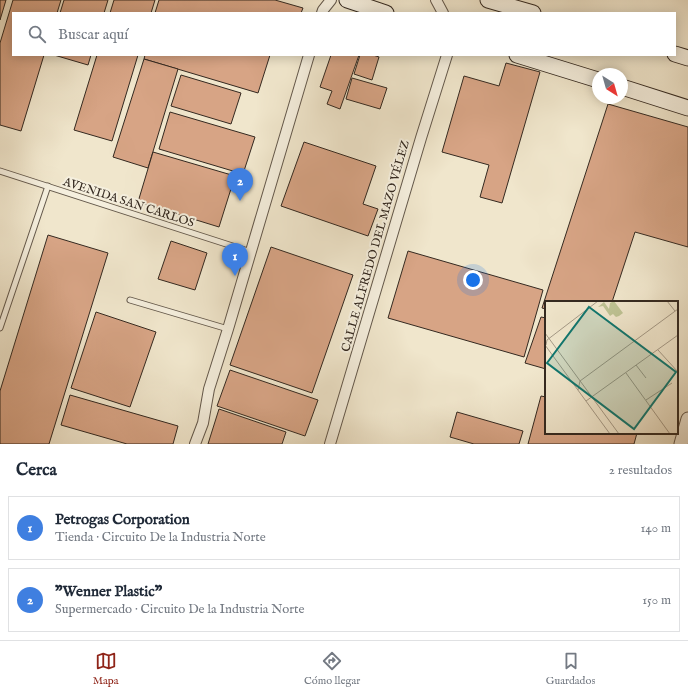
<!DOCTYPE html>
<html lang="es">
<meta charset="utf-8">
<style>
body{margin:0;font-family:"IM FELL English",serif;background:#f6f6f7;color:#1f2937}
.compass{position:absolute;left:592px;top:68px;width:36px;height:36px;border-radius:50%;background:#fff;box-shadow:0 2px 10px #0003;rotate:143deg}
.you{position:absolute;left:473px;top:280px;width:14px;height:14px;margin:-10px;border:3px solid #fff;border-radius:50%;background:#1a73e8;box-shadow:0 0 0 6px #1a73e833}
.badge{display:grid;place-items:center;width:26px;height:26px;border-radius:50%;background:#8f2418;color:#fff;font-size:13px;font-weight:700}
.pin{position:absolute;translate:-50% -33px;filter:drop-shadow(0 1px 2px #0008)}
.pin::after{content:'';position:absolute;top:21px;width:14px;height:12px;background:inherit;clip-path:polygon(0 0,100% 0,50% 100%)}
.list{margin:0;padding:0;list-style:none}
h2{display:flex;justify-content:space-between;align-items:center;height:52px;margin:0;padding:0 16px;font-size:17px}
h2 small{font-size:13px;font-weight:400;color:#747a83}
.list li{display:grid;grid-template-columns:26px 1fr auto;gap:12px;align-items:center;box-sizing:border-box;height:64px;margin:0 8px 8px;padding:0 8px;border:1px solid #e0e1e3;border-radius:0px}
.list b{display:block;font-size:15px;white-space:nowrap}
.list p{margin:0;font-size:13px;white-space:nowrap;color:#747a83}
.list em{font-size:13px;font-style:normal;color:#747a83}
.icon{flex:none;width:22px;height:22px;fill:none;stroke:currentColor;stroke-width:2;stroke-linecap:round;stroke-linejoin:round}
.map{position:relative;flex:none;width:688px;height:444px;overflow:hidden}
.search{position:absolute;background:#fff;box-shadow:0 2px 10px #0003;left:12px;right:12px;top:12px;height:44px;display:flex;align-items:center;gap:10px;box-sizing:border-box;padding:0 14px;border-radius:0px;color:#747a83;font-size:15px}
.sheet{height:196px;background:#fff}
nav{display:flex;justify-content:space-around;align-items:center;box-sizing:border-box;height:56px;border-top:1px solid #e0e1e3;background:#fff;font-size:11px;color:#747a83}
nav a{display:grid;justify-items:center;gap:2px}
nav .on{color:#8f2418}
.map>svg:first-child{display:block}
.building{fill:#d7a485;stroke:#342920}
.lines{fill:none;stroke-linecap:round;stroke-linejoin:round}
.service-casing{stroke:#63584b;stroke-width:7}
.minor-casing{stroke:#63584b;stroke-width:12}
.tertiary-casing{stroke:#63584b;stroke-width:15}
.secondary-casing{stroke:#342920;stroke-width:17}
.service{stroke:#f5efde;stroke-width:5}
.minor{stroke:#f5efde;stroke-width:10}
.tertiary{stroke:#f5efde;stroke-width:13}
.secondary{stroke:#f5efde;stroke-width:15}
.labels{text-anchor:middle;stroke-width:4;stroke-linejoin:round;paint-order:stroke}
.street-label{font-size:12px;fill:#342920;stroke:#f5efde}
.inset-road{fill:none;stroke:#a59a87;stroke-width:1}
.view{fill:#0f766e;fill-opacity:0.15;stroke:#0f766e;stroke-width:2}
.inset-edge{fill:none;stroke:#342920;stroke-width:2}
</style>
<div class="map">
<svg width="688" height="444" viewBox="0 0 688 444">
<rect width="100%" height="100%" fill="#f0e6cc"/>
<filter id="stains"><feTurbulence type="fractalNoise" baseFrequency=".005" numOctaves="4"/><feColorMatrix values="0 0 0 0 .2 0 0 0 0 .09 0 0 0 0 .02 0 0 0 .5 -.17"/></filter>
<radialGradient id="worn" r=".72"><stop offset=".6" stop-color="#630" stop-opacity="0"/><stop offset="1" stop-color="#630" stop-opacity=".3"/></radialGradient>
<g class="building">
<path d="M 0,0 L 6,0 L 0,20 Z"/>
<path d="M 13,0 L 61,0 L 57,13 L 13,13 L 13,55 L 44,55 L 21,131 L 0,125 L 0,43 Z"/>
<path d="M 64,0 L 108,0 L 104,13 L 60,13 Z"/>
<path d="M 114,0 L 155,0 L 151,13 L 110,13 Z"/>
<path d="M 159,0 L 275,0 L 303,8 L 301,13 L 155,13 Z"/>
<path d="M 54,55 L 91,55 L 88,65 Z"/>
<path d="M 97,55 L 138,55 L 112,141 L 74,130 Z"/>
<path d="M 145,55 L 270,55 L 258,93 L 144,59 Z"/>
<path d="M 331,55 L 359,55 L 340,109 L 327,104 L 332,91 L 320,87 Z"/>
<path d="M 360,55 L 373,55 L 379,57 L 372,80 L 354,74 Z"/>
<path d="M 144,59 L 178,69 L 148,168 L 113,157 Z"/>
<path d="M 506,63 L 540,72 L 502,203 L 480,197 L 489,165 L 442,152 L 464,76 L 499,86 Z"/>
<path d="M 181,75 L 241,93 L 231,124 L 171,106 Z"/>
<path d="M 352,78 L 387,88 L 380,109 L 346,99 Z"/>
<path d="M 608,104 L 688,127 L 688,247 L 635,232 L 612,302 L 546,302 L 546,309 L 542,308 Z"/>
<path d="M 170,112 L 255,137 L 243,174 L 159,149 Z"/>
<path d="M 304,142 L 376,166 L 363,204 L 378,209 L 368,236 L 281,206 Z"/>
<path d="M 153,152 L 235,176 L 219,227 L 138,202 Z"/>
<path d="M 48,235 L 108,253 L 49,444 L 0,444 L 0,391 Z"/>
<path d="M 171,241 L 207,253 L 195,290 L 158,279 Z"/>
<path d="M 271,247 L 353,275 L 312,393 L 230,365 Z"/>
<path d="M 408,251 L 543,290 L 524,357 L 388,318 Z"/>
<path d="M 96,312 L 156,332 L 130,407 L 71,388 Z"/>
<path d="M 541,317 L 546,318 L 546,369 L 525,363 Z"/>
<path d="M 230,370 L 318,400 L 305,436 L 217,406 Z"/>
<path d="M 70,395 L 178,426 L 173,444 L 127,444 L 61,425 Z"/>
<path d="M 541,396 L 546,397 L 546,433 L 637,433 L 634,444 L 528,444 Z"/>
<path d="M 219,409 L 286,432 L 282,444 L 208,444 Z"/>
<path d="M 457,412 L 523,431 L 519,444 L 474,444 L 450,437 Z"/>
</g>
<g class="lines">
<g class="service-casing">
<g id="service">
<path d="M 0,171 L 251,252"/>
<path d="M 130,300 L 228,329"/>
<path d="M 0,328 L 48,186"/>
</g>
</g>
<g class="minor-casing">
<g id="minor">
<path d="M 436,0 L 443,13"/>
<path d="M 322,13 L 323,10 L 331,0"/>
<path d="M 195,444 L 203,423 L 209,389 L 228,329 L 309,55"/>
<path d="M 330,444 L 421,138 L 447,55"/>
</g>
</g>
<g class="tertiary-casing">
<path id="tertiary" d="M 681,444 L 688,419"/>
</g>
<g class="secondary-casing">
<g id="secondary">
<path d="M 347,0 L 386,13"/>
<path d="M 488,0 L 533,13"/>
<path d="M 675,54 L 688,58"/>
<path d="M 517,55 L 598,80"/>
<path d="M 622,87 L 688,108"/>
</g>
</g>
<use href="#service" class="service"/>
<use href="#minor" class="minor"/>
<use href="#tertiary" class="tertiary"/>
<use href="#secondary" class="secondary"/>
</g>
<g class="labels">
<g class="street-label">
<text transform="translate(129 202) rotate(18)" y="4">AVENIDA SAN CARLOS</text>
<text transform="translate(375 246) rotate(-74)" y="4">CALLE ALFREDO DEL MAZO VÉLEZ</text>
</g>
</g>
<g transform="translate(545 301)">
<rect width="133" height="133" fill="#f0e6cc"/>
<path d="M 69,0 L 78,12 L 74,15 L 71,16 L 68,13 L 65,15 L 58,5 L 53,6 L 59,1 L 64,8 L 65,2 Z" fill="#bec394"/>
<path class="inset-road" d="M 122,0 L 130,10M 0,32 L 74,133M 0,44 L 65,133M 1,44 L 2,39 L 53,0M 113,49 L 133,71M 91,64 L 101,77M 81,72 L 125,133M 33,89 L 35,80 L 133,8M 101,99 L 127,82M 41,100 L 133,34"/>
<path class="view" d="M 44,6 L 131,71 L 89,128 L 2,62 Z"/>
<rect width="133" height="133" class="inset-edge"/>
</g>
<rect width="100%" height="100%" filter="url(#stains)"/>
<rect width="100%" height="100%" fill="url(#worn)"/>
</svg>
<svg class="compass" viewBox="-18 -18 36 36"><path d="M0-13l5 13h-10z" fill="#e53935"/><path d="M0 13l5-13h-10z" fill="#747a83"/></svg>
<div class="you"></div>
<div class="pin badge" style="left:235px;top:276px;background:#3f7fe0">1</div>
<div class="pin badge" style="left:240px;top:201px;background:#3f7fe0">2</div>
<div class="search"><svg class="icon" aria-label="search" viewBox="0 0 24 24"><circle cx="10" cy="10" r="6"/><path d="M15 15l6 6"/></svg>Buscar aquí</div>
</div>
<section class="sheet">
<h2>Cerca<small>2 resultados</small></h2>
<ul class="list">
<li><span class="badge" style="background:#3f7fe0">1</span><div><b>Petrogas Corporation</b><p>Tienda · Circuito De la Industria Norte</p></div><em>140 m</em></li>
<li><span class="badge" style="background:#3f7fe0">2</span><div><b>&quot;Wenner Plastic&quot;</b><p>Supermercado · Circuito De la Industria Norte</p></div><em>150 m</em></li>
</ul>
</section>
<nav>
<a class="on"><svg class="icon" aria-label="map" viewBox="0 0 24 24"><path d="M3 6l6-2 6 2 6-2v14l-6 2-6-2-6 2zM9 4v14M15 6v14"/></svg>Mapa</a>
<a><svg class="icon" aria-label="directions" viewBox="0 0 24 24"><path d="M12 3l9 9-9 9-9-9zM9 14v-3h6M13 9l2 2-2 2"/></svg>Cómo llegar</a>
<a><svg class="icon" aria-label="saved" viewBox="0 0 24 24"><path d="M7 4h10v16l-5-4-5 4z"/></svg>Guardados</a>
</nav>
